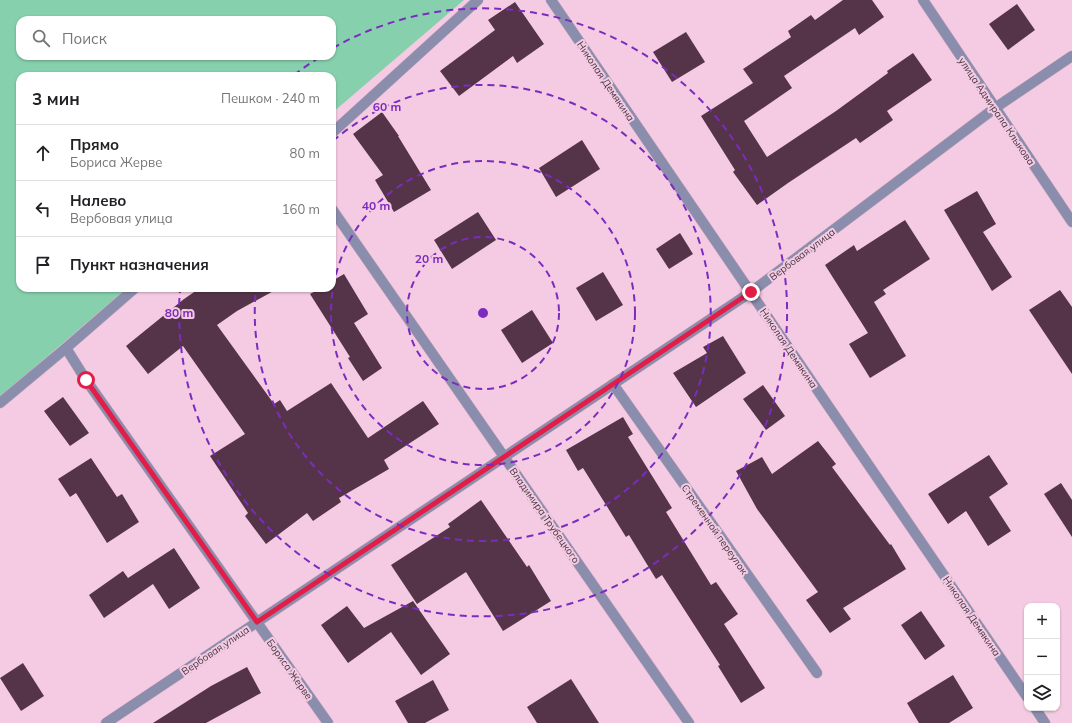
<!DOCTYPE html>
<html lang="ru">
<meta charset="utf-8">
<style>
body{margin:0;font-family:Mulish,sans-serif;background:#f6f6f6;color:#202124}
.controls{position:absolute;right:12px;bottom:12px;display:grid;overflow:hidden;border-radius:8px;box-shadow:0 1px 3px #0004}
.controls button{width:36px;height:36px;display:grid;place-items:center;padding:0;border:0;border-bottom:1px solid #e0e0e0;background:#fff;color:#202124;font:20px sans-serif}
.stop{position:absolute;width:12px;height:12px;margin:-9px;border:3px solid #e11d48;border-radius:50%;background:#fff}
.stop.end{background:#e11d48;border-color:#fff;box-shadow:0 1px 4px #0008}
.list{margin:0;padding:0;list-style:none}
h2{display:flex;justify-content:space-between;align-items:center;height:52px;margin:0;padding:0 16px;font-size:17px}
h2 small{font-size:13px;font-weight:400;color:#757577}
.list li{display:grid;grid-template-columns:26px 1fr auto;gap:12px;align-items:center;box-sizing:border-box;height:56px;padding:0 16px;border-top:1px solid #e0e0e0}
.list b{display:block;font-size:15px;white-space:nowrap}
.list p{margin:0;font-size:13px;white-space:nowrap;color:#757577}
.list em{font-size:13px;font-style:normal;color:#757577}
.icon{flex:none;width:22px;height:22px;fill:none;stroke:currentColor;stroke-width:2;stroke-linecap:round;stroke-linejoin:round}
.map{position:relative;flex:none;width:1072px;height:723px;overflow:hidden}
.search{position:absolute;background:#fff;box-shadow:0 1px 3px #0004;left:16px;top:16px;width:320px;height:44px;display:flex;align-items:center;gap:10px;box-sizing:border-box;padding:0 14px;border-radius:12px;color:#757577;font-size:15px}
.panel{position:absolute;background:#fff;box-shadow:0 1px 3px #0004;left:16px;top:72px;width:320px;height:220px;border-radius:12px}
.map>svg:first-child{display:block}
.green{fill:#87d0ad;fill-rule:evenodd}
.building{fill:#553449}
.lines{fill:none;stroke-linecap:round;stroke-linejoin:round}
.minor-casing{stroke:#ceaabf;stroke-width:11}
.minor{stroke:#8b8dad;stroke-width:10}
.route{stroke:#e11d48;stroke-width:5}
.ring{fill:none;stroke:#7b2cbf;stroke-width:2;stroke-dasharray:7 5}
.labels{text-anchor:middle;stroke-width:4;stroke-linejoin:round;paint-order:stroke}
.street-label{font-size:10px;fill:#45353f;stroke:#f5cbe3}
.centre{fill:#7b2cbf;stroke:#f5cbe3;stroke-width:2}
.ring-label{font-size:12px;text-anchor:middle;font-weight:bold;fill:#7b2cbf;stroke:#f5cbe3;stroke-width:4;stroke-linejoin:round;paint-order:stroke}
</style>
<div class="map">
<svg width="1072" height="723" viewBox="0 0 1072 723">
<rect width="100%" height="100%" fill="#f5cbe3"/>
<path class="green" d="M 0,0 L 464,0 L 332,113 L 332,76 L 20,76 L 20,288 L 127,288 L 0,397 ZM 20,20 L 332,20 L 332,56 L 20,56 Z"/>
<g class="building">
<path d="M 843,0 L 872,0 L 884,17 L 859,35 L 855,28 L 784,76 L 792,88 L 744,121 L 767,157 L 836,111 L 888,73 L 887,71 L 913,53 L 932,80 L 887,111 L 893,120 L 860,143 L 856,138 L 788,183 L 757,205 L 733,172 L 735,170 L 701,116 L 753,83 L 743,69 L 791,37 L 788,31 L 811,15 L 815,20 Z"/>
<path d="M 515,2 L 544,44 L 517,63 L 513,56 L 459,96 L 440,71 L 495,30 L 488,20 Z"/>
<path d="M 1017,4 L 1035,30 L 1008,50 L 989,24 Z"/>
<path d="M 686,32 L 705,62 L 672,82 L 653,52 Z"/>
<path d="M 382,112 L 399,136 L 398,136 L 431,190 L 394,212 L 375,180 L 383,175 L 353,134 Z"/>
<path d="M 582,140 L 600,169 L 556,197 L 539,168 Z"/>
<path d="M 977,191 L 996,224 L 983,232 L 1012,277 L 992,291 L 944,210 Z"/>
<path d="M 478,212 L 496,240 L 452,269 L 434,240 Z"/>
<path d="M 905,220 L 930,259 L 883,290 L 886,294 L 874,302 L 906,356 L 870,378 L 849,344 L 868,333 L 825,265 L 854,245 L 857,251 Z"/>
<path d="M 680,233 L 693,254 L 669,269 L 656,249 Z"/>
<path d="M 603,272 L 623,305 L 596,321 L 576,288 Z"/>
<path d="M 344,274 L 368,314 L 354,323 L 382,368 L 363,381 L 348,358 L 350,357 L 310,294 L 321,288 L 332,288 L 332,281 Z"/>
<path d="M 200,288 L 279,288 L 237,311 L 217,325 L 274,404 L 280,400 L 287,411 L 331,383 L 368,438 L 423,401 L 439,424 L 384,460 L 389,469 L 339,498 L 341,502 L 313,521 L 307,513 L 266,544 L 245,516 L 248,513 L 210,456 L 245,434 L 183,346 L 148,374 L 126,346 L 184,299 Z"/>
<path d="M 1060,290 L 1072,307 L 1072,374 L 1029,310 Z"/>
<path d="M 532,310 L 553,343 L 522,363 L 501,330 Z"/>
<path d="M 723,336 L 746,373 L 696,407 L 673,373 L 707,353 L 703,347 Z"/>
<path d="M 763,385 L 785,416 L 766,430 L 743,399 Z"/>
<path d="M 63,397 L 89,433 L 70,446 L 44,411 Z"/>
<path d="M 623,417 L 633,434 L 628,437 L 672,508 L 666,512 L 711,585 L 716,582 L 738,614 L 724,624 L 765,688 L 741,703 L 718,666 L 720,665 L 662,575 L 656,579 L 629,535 L 626,537 L 583,468 L 578,471 L 566,450 Z"/>
<path d="M 818,441 L 836,464 L 832,467 L 890,545 L 891,544 L 906,569 L 843,608 L 851,619 L 830,633 L 806,600 L 818,592 L 757,509 L 736,471 L 762,457 L 772,474 Z"/>
<path d="M 989,455 L 1008,484 L 989,497 L 1011,531 L 988,546 L 966,511 L 948,524 L 928,494 Z"/>
<path d="M 91,458 L 117,497 L 122,494 L 139,522 L 107,543 L 76,493 L 70,497 L 58,479 Z"/>
<path d="M 1061,483 L 1072,500 L 1072,537 L 1044,494 Z"/>
<path d="M 481,500 L 527,567 L 529,565 L 551,601 L 503,631 L 466,572 L 417,604 L 391,565 L 450,527 L 448,524 Z"/>
<path d="M 174,548 L 200,588 L 169,609 L 153,584 L 104,618 L 89,595 L 123,571 L 128,578 Z"/>
<path d="M 413,601 L 450,654 L 421,675 L 391,632 L 348,663 L 321,625 L 347,606 L 364,628 Z"/>
<path d="M 921,611 L 945,646 L 925,660 L 901,625 Z"/>
<path d="M 23,663 L 44,696 L 21,711 L 0,678 Z"/>
<path d="M 247,667 L 261,693 L 206,723 L 153,723 L 211,686 Z"/>
<path d="M 953,675 L 973,708 L 949,723 L 919,723 L 907,703 Z"/>
<path d="M 571,679 L 599,723 L 537,723 L 527,707 Z"/>
<path d="M 433,680 L 449,710 L 425,723 L 408,723 L 395,701 Z"/>
</g>
<g class="lines">
<g class="minor-casing">
<g id="minor">
<path d="M 551,0 L 1027,697"/>
<path d="M 923,0 L 1072,222"/>
<path d="M 332,133 L 478,0"/>
<path d="M 332,209 L 689,723"/>
<path d="M 135,288 L 66,348 L 86,380 L 328,723"/>
<path d="M 613,384 L 817,673"/>
<path d="M 0,403 L 66,348"/>
<path d="M 1035,708 L 1045,723"/>
<path d="M 106,723 L 751,292 L 995,108 L 1072,56"/>
</g>
</g>
<use href="#minor" class="minor"/>
</g>
<g class="lines">
<path class="route" d="M 86,380 L 257,622 L 751,292"/>
</g>
<g class="ring">
<circle cx="483" cy="313" r="76"/>
<circle cx="483" cy="313" r="152"/>
<path d="M333 141A228 228 0 1 1 256 289"/>
<path d="M294 75A304 304 0 0 1 320 57M333 48A304 304 0 1 1 180 289"/>
</g>
<g class="labels">
<g class="street-label">
<text transform="translate(606 81) rotate(56)" y="4">Николая Демякина</text>
<text transform="translate(997 111) rotate(56)" y="4">улица Адмирала Клыкова</text>
<text transform="translate(802 254) rotate(-37)" y="4">Вербовая улица</text>
<text transform="translate(789 348) rotate(56)" y="4">Николая Демякина</text>
<text transform="translate(545 515) rotate(55)" y="4">Владимира Трубецкого</text>
<text transform="translate(715 529) rotate(55)" y="4">Стременной переулок</text>
<text transform="translate(972 616) rotate(56)" y="4">Николая Демякина</text>
<text transform="translate(215 650) rotate(-34)" y="4">Вербовая улица</text>
<text transform="translate(290 669) rotate(55)" y="4">Бориса Жерве</text>
</g>
</g>
<circle cx="483" cy="313" r="6" class="centre"/>
<g class="ring-label">
<text x="387" y="111">60 m</text>
<text x="376" y="210">40 m</text>
<text x="429" y="263">20 m</text>
<text x="179" y="317">80 m</text>
</g>
</svg>
<div class="controls">
<button>+</button>
<button>−</button>
<button><svg class="icon" aria-label="layers" viewBox="0 0 24 24"><path d="M12 4l9 5-9 5-9-5zM3 14l9 5 9-5"/></svg></button>
</div>
<div class="stop" style="left:86px;top:380px"></div>
<div class="stop end" style="left:751px;top:292px"></div>
<div class="search"><svg class="icon" aria-label="search" viewBox="0 0 24 24"><circle cx="10" cy="10" r="6"/><path d="M15 15l6 6"/></svg>Поиск</div>
<section class="panel">
<h2>3 мин<small>Пешком · 240 m</small></h2>
<ul class="list">
<li><svg class="icon" aria-label="ahead" viewBox="0 0 24 24"><path d="M12 20V5M6 11l6-6 6 6"/></svg><div><b>Прямо</b><p>Бориса Жерве</p></div><em>80 m</em></li>
<li><svg class="icon" aria-label="left" viewBox="0 0 24 24"><path d="M17 20v-9H6M10 6l-5 5 5 5"/></svg><div><b>Налево</b><p>Вербовая улица</p></div><em>160 m</em></li>
<li><svg class="icon" aria-label="arrive" viewBox="0 0 24 24"><path d="M6 21V4h12l-3 4 3 4H6"/></svg><div><b>Пункт назначения</b></div></li>
</ul>
</section>
</div>
